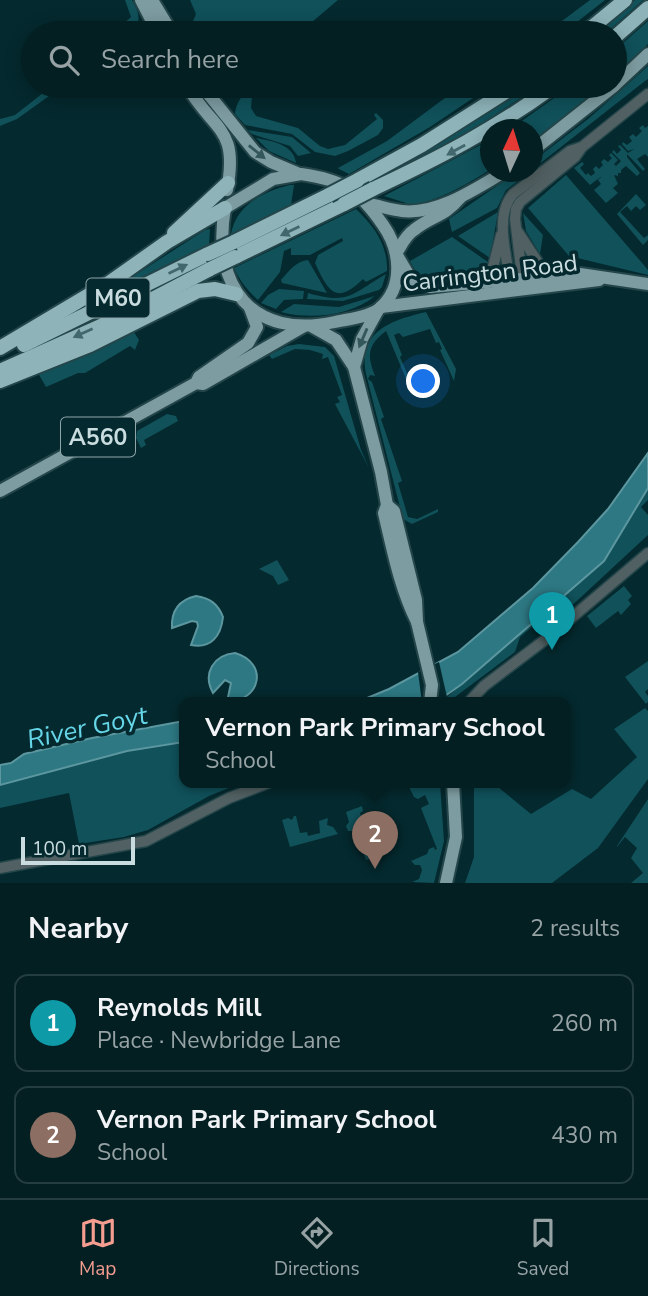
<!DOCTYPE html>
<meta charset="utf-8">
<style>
body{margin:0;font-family:"Nunito Sans",sans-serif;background:#112c2f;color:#f1f3f6}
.compass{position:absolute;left:480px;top:119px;width:63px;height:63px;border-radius:50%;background:#031f22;box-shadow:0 4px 18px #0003;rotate:4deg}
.scale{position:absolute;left:21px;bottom:18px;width:114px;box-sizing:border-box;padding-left:7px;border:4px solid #c9dcdf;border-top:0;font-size:19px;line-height:24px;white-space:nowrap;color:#c9dcdf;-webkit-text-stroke:5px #04292e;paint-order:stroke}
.you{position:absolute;left:424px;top:382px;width:24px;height:24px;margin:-18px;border:5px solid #fff;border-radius:50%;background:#1a73e8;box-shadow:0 0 0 10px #1a73e833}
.badge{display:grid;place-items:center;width:46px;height:46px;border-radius:50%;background:#f59d90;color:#fff;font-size:23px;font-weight:700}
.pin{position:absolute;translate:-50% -58px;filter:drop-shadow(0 2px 4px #0008)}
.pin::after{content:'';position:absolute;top:37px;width:24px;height:21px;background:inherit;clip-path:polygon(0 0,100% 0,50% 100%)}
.popup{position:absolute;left:179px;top:697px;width:392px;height:91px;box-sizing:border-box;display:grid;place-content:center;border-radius:14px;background:#031f22;filter:drop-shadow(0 2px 5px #0005);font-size:23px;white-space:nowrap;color:#97a2a5}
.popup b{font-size:26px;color:#f1f3f6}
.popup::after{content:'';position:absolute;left:50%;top:100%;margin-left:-14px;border:14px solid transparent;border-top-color:#031f22}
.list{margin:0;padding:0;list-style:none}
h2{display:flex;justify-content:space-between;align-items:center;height:91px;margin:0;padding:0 28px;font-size:30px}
h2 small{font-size:23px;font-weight:400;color:#97a2a5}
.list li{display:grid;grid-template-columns:46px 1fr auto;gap:21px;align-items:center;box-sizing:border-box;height:98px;margin:0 14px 14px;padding:0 14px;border:2px solid #243d40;border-radius:14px}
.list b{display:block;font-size:26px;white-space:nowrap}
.list p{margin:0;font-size:23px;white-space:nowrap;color:#97a2a5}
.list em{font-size:23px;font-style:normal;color:#97a2a5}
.icon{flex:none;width:38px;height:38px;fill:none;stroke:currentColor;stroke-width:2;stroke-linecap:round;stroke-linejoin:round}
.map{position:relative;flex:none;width:648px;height:883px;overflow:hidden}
.search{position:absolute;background:#031f22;box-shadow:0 4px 18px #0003;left:21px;right:21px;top:21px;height:77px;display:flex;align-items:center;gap:18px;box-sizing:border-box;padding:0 24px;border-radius:38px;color:#97a2a5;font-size:26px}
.sheet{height:315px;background:#031f22}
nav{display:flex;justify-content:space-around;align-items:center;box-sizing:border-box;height:98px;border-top:2px solid #243d40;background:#031f22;font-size:19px;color:#97a2a5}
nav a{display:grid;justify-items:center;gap:4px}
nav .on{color:#f59d90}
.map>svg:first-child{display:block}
.green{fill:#10515a}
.water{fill:#2d7883;stroke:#5c969f;stroke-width:2}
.pier{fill:#04292e}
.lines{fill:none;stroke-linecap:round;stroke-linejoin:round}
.minor-casing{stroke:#24464a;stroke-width:13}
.major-casing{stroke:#24464a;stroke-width:16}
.highway-casing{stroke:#24464a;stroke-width:18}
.minor{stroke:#516062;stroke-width:10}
.major{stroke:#7d9ca1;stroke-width:12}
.highway{stroke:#8eb4ba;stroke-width:14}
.highway-bridge-casing{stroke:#24464a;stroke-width:18;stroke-linecap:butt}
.highway-bridge{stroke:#8eb4ba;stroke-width:14}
.oneway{fill:#42686d}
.oneway2{fill:#34575c}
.labels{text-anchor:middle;stroke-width:7;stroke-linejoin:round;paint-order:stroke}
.shield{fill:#04292e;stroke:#8ea6aa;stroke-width:2}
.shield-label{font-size:23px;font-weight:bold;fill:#c9dcdf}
.street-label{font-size:24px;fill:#c9dcdf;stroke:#04292e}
.water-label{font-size:26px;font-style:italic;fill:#65d5e7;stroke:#04292e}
</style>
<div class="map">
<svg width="648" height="883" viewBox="0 0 648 883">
<rect width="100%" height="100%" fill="#04292e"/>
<g class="green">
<path d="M 125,0 L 132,0 C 139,12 142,21 133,33 L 113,33 L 131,17 Z"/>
<path d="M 190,0 L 338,0 L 299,33 L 188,33 L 196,14 Z"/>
<path d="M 590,0 L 605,0 L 563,33 L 546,33 Z"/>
<path d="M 635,0 L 643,0 L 606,33 L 593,33 Z"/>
<path d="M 648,21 L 648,44 L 615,76 L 615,50 Z"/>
<path d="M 648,66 L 648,79 L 645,81 L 533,169 L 533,161 L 588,119 Z"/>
<path d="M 52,86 L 63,86 L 17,119 L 0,126 L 0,119 L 15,115 Z"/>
<path d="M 252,86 L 262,86 L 252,97 L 251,108 L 256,116 L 298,128 L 320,146 L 328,149 L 345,145 L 377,119 L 374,115 L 376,113 L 383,120 L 383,128 L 378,135 L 348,151 L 335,156 L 315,152 L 292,134 L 245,125 L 235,114 C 236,102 243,94 252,86 Z"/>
<path d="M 461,86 L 491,86 L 430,127 L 349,174 L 339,169 L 338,168 L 387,141 Z"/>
<path d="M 522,86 L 539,86 L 449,145 L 412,162 L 410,158 Z"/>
<path d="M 571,86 L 604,86 L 533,143 L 532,130 L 509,130 Z"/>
<path d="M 643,125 L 645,128 L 648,126 L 648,157 L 645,154 L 637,159 L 645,169 L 643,171 L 627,154 L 627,157 L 640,173 L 637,176 L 626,166 L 621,170 L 621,173 L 618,173 L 618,176 L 614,175 L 618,184 L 613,188 L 618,193 L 606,203 L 594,190 L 601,184 L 598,180 L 602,176 L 590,185 L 574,168 L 582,162 L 584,164 L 580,168 L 586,175 L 588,173 L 591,176 L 595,173 L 593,169 L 596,166 L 599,169 L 603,165 L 601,162 L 604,159 L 608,162 L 612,158 L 609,155 L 611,153 L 618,160 L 614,164 L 616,166 L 621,161 L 612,152 L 614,150 L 617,154 L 621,150 L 618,146 L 620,145 L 628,153 L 634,149 L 628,151 L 622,144 L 623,142 L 627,145 L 632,141 L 629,137 L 633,134 L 636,137 L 642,131 L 639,128 Z"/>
<path d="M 248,130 L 292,137 L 311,153 L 298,156 L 290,146 L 252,134 Z"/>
<path d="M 256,138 C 271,141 294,144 296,163 L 269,151 Z"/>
<path d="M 490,140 L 490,170 C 463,186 438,202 406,206 L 406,203 L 384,196 Z"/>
<path d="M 517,172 L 530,172 L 506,190 L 497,208 L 452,232 L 449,219 Z"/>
<path d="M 566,175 L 643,264 L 648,270 L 648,275 L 569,256 L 528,208 Z"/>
<path d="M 290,185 L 294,185 L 291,205 L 231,234 C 236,205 264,191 290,185 Z"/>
<path d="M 636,194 L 646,205 L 640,210 L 636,206 L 631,211 L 627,206 L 620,212 L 644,238 L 648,235 L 648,240 L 643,245 L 617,214 Z"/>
<path d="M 356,209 C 374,226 388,245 387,271 L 366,282 L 363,279 C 336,306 328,291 315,263 L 318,255 L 343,241 L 342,238 L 310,255 L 291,255 L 291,248 L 284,251 L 280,272 L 258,300 C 247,290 240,281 234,268 Z"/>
<path d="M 498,212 L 490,258 L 458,236 Z"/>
<path d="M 523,213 L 543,235 L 540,254 L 526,231 Z"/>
<path d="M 210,229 L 209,245 L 104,295 L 205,230 Z"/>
<path d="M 452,237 L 488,262 C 485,267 481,271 476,273 C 465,276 429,281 420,275 C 415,272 413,266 410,261 Z"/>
<path d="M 308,260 L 327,293 L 282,283 L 281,280 C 289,271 296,261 308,260 Z"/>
<path d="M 386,274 L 382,287 L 379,290 L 343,301 L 307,299 L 308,293 C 350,305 351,294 386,274 Z"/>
<path d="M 279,289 L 304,291 L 303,299 L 284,300 L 276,309 L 261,303 L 268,295 Z"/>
<path d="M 375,296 C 351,316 310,320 281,312 L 294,304 L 339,307 Z"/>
<path d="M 426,312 L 456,369 L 454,381 L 440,350 L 442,349 L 439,342 L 436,343 L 430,329 L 403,337 L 399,333 L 394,335 L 402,355 L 400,357 L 412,385 L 409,386 L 386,331 C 367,345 367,356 375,376 L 370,375 L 368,379 L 372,382 L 384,417 L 381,419 L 402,481 L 398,483 L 408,517 L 417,519 L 438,509 L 438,512 L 412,524 L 403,519 L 366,374 C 357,331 392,320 426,312 Z"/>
<path d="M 132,329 L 139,340 L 135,350 L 130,346 L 85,373 L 78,373 L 46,387 L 38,373 Z"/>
<path d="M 299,344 L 325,347 L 334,356 L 361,450 L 369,468 L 335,404 L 340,402 L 337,397 L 342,395 L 328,357 L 322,359 L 323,354 L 310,350 L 295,349 L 272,359 L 269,355 L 287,346 Z"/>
<path d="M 167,414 L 176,416 L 178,421 L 144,440 L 146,445 L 141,448 L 136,438 L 137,431 Z"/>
<path d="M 648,488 L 648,500 L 641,507 L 648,515 L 648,535 L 566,611 L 559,604 L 520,637 L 515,652 L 451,700 L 447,697 L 604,561 Z"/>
<path d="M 277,560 L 289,580 L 278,585 L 273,576 L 259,569 Z"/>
<path d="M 624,586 L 632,596 L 628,600 L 631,604 L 621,615 L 618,611 L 596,628 L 587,616 Z"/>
<path d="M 648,661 L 648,689 L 645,692 L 648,696 L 648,702 L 646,704 L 625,677 Z"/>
<path d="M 645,708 L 648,711 L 648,779 L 598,848 L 552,883 L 465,883 L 474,857 L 474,783 L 493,783 L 531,814 L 572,789 L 591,799 L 637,757 L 614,729 Z"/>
<path d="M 184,742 L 184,783 L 241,783 L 209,796 L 148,830 L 124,837 L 79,844 L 69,793 L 0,808 L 0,785 L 127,751 Z"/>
<path d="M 407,783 L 440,783 L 444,841 L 434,883 L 412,882 L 419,879 L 422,870 L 420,865 L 415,865 L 411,861 L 427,854 L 429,849 L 434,847 L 435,850 L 437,849 L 421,808 L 429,804 L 425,795 L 418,799 L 414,797 Z"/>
<path d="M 648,799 L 648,883 L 631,883 L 643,873 L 631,858 L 637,848 L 625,837 L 617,847 L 617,846 Z"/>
<path d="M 362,806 L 363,811 L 360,813 L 361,816 L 365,815 L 370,826 L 367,827 L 370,833 L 372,832 L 378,846 L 375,848 L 380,851 L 377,853 L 378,856 L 366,860 L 355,831 L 348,831 L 346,826 L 349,822 L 346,812 Z"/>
<path d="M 294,816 L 296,816 L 300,833 L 307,832 L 308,836 L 320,833 L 319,821 L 328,818 L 327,825 L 333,827 L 338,834 L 290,847 L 282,820 L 288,818 L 292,820 Z"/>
</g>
<g class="water">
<path d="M 648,453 L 648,488 L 604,561 L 462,684 L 435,703 L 355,703 L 389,689 L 458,652 L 533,588 L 578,542 L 608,509 Z"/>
<path d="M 196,596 C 210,598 218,604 223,617 C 221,636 211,649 191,645 L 198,626 L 197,622 L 192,621 L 172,628 C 171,610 179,600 196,596 Z"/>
<path d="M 235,653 C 269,663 261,701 227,702 L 231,683 L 225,680 L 213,693 C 202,673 214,655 235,653 Z"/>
<path d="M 184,721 L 184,742 L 127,751 L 0,785 L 0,765 L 11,763 L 24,754 L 92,738 Z"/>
</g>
<path class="pier" d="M 439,662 L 447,697 L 439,703 L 422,703 L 418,672 Z"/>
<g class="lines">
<g class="minor-casing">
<g id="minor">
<path d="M 518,232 L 547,276"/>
<path d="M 474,282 L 493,267 L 501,235"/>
<path d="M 523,284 L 515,219 L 516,209 L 520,202 L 575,157 L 582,147 L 648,94"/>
<path d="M 511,287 C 508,259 493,217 513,194 L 570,151 L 582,147"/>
<path d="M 468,703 L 484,686 L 550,636 L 648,553"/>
<path d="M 0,868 L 146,841 L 229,798 L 268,783"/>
</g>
</g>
<g class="major-casing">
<g id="major">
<path d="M 141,0 L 158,33"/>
<path d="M 152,0 L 172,33"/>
<path d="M 615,85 L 648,54"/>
<path d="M 187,86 C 214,132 239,127 227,190"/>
<path d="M 202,86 L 255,152 L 271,162 L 297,173"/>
<path d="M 532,151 L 614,86"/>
<path d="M 301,174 C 343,180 359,190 383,225 C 400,249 405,286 380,308 C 371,317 348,319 335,322 C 252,340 211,286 225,208 L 273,179 Z"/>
<path d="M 369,204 C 380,206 391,210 402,211 C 437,215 475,189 504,172"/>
<path d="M 397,252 C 402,244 406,235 414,230 C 431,216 444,217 460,198"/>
<path d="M 398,257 L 411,279 L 430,287 L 580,274 L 648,284"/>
<path d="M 381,307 L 599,280"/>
<path d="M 313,327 L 336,340 L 354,367 L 381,472 L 387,505 L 384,513 C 393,551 400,588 417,622"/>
<path d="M 354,367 L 362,339 L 378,310"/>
<path d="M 196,383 L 203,384 L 304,326"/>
<path d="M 0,491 L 196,383 L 199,377 L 248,343 L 257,327 L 250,308"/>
<path d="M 387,505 L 394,511 L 416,600 L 417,622 L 432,685 L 430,703"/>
<path d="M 446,883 L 456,837 L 453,783"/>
</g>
</g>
<g class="highway-casing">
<g id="highway">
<path d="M 585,33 L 625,0"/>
<path d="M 615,37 L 648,8"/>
<path d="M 358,180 L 422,145 L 515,86"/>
<path d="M 373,189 C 439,158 495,129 554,86"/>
<path d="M 174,233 L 228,183"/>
<path d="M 234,242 L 329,195"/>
<path d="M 235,257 L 344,204"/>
<path d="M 24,345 L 208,254"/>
<path d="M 0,348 L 109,283 L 167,242 L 225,208"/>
<path d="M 0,371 L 101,326 L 210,269"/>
<path d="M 0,381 L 90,345 L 198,291 L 215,289 L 236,294"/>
</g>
</g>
<use href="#minor" class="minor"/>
<use href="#major" class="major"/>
<use href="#highway" class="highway"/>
<g class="highway-bridge-casing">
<g id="highway-bridge">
<path d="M 329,195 L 358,180"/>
<path d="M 344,204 L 373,189"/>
<path d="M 208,254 L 234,242"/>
<path d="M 210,269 L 235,257"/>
</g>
</g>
<use href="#highway-bridge" class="highway-bridge"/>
</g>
<defs><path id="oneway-solid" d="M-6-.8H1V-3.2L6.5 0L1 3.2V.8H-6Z" transform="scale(1.75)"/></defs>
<g class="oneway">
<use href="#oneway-solid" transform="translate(456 150) rotate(151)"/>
<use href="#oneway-solid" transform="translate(290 231) rotate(154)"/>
<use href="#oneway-solid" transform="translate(178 269) rotate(-26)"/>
<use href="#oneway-solid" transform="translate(83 333) rotate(156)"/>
</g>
<g class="oneway2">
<use href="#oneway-solid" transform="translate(257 152) rotate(39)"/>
<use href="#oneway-solid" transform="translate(363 338) rotate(113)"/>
</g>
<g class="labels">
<g class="shield">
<rect x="86.5" y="278.5" width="63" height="39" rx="5"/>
<rect x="61" y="417.5" width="74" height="39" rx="5"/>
</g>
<g class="shield-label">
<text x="118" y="306">M60</text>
<text x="98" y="445">A560</text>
</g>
<g class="street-label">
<text transform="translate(490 273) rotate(-7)" y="8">Carrington Road</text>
</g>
<g class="water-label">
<text transform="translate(87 727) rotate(-12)" y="9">River Goyt</text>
</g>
</g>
</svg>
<svg class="compass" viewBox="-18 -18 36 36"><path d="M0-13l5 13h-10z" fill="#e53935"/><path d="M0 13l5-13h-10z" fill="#97a2a5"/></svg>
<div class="scale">100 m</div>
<div class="you"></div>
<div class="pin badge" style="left:552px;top:650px;background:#0f9aa8">1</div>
<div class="pin badge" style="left:375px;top:869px;background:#8d6e63">2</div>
<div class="popup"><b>Vernon Park Primary School</b>School</div>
<div class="search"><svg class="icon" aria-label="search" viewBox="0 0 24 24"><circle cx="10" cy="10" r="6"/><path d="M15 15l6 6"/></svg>Search here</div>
</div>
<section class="sheet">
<h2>Nearby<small>2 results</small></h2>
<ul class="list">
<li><span class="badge" style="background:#0f9aa8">1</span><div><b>Reynolds Mill</b><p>Place · Newbridge Lane</p></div><em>260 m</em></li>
<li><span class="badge" style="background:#8d6e63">2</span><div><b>Vernon Park Primary School</b><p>School</p></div><em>430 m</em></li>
</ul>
</section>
<nav>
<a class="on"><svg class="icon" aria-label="map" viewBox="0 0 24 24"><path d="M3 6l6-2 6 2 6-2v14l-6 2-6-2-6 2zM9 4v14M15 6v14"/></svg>Map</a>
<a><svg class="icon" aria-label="directions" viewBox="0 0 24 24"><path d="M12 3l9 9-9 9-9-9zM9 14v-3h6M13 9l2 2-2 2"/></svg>Directions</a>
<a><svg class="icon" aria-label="saved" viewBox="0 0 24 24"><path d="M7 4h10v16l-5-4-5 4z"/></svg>Saved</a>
</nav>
